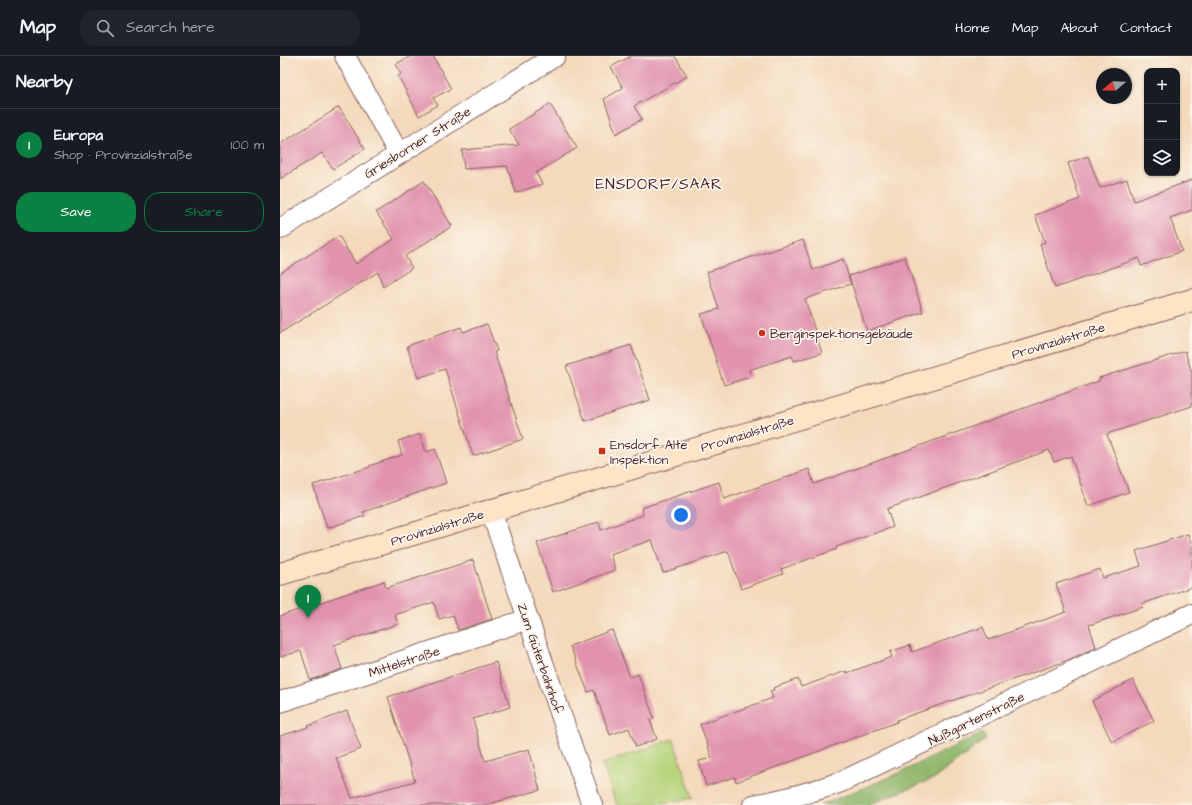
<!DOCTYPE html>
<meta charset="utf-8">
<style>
body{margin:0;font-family:"Architects Daughter",sans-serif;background:#20242c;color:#f1f3f6}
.controls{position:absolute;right:12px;top:12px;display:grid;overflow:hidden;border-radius:8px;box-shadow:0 1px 3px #0004}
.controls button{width:36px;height:36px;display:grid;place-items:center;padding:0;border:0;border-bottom:1px solid #363941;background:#171b24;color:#f1f3f6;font:20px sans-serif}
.compass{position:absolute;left:816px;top:12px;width:36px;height:36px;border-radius:50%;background:#171b24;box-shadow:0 1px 3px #0004;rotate:251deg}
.you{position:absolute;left:401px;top:459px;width:14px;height:14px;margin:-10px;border:3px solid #fff;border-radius:50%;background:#1a73e8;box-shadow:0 0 0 6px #1a73e833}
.badge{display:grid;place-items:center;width:26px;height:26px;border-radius:50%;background:#0b8043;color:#fff;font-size:13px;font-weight:700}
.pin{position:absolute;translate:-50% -33px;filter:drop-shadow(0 1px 2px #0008)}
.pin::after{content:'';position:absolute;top:21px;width:14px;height:12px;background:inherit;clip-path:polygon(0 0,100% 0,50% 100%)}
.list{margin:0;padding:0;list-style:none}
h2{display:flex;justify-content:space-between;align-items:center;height:52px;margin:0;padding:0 16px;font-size:17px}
h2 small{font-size:13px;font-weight:400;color:#9ea1a6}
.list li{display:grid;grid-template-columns:26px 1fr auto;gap:12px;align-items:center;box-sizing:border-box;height:72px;padding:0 16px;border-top:1px solid #363941}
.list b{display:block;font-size:15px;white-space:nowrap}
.list p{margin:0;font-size:13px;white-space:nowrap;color:#9ea1a6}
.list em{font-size:13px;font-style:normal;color:#9ea1a6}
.actions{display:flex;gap:8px;padding:12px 16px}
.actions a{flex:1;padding:9px 0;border:1px solid #0b8043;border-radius:16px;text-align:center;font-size:14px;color:#0b8043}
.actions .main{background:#0b8043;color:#fff}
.icon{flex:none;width:22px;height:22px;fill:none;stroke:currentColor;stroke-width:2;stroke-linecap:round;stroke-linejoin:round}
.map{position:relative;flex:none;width:912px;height:749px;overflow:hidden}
header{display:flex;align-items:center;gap:24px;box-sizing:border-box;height:56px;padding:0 20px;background:#171b24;border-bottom:1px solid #363941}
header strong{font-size:19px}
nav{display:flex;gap:22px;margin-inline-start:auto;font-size:14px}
.search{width:280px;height:36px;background:#20242c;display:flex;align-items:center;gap:10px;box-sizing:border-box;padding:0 14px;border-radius:16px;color:#9ea1a6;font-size:15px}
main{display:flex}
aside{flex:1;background:#171b24}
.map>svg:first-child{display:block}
.green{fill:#b6d47b;stroke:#807a53}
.forest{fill:#90b66b;stroke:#6d6a4b}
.building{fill:#e193ae}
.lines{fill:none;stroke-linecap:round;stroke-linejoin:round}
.street-casing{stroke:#86605d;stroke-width:22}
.secondary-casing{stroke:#86605d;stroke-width:24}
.street{stroke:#fff;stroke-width:20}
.secondary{stroke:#fee4c6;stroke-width:22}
.poi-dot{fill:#c8321e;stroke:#fbf7ec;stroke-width:1.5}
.labels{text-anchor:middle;stroke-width:3.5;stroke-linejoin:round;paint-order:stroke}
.street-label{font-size:13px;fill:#4a1f2b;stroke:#fbf7ec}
.poi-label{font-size:13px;fill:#4a1f2b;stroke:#fbf7ec;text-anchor:start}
.quarter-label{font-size:15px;letter-spacing:1px;fill:#4a1f2b;stroke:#fbf7ec}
</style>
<header>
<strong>Map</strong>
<div class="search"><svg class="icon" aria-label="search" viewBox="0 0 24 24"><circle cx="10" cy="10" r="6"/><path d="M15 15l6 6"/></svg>Search here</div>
<nav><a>Home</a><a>Map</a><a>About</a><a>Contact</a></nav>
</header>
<main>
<aside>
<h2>Nearby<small></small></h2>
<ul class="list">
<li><span class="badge">1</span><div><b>Europa</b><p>Shop · Provinzialstraße</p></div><em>100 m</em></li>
</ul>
<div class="actions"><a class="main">Save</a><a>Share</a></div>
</aside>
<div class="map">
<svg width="912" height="749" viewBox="0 0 912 749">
<rect width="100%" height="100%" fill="#fbf7ec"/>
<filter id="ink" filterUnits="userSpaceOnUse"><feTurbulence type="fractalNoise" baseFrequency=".025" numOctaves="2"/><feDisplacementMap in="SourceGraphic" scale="8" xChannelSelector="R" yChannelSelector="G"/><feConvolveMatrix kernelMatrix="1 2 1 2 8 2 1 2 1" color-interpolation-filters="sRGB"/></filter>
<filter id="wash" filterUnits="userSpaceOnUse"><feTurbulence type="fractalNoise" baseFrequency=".012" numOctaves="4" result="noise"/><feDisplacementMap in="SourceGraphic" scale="16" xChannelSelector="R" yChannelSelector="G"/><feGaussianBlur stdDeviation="0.9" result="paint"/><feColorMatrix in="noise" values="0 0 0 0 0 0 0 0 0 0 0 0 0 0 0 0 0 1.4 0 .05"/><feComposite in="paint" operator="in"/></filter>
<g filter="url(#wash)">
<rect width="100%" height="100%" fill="#f4d9bb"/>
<path class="green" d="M 393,683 L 413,742 L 371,749 L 337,749 L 333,739 L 322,708 Z"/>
<path class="forest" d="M 702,677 L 706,683 L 654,723 L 587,749 L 541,749 L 615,719 Z"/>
<g id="blocks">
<g class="building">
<path d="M 131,0 L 153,0 L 171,33 L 153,42 L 158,49 L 139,60 L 118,20 L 121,18 L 116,8 Z"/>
<path d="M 351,0 L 395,0 L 407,20 L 354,50 L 362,63 L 336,78 L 324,43 L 343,32 L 331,11 Z"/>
<path d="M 270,48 L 297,92 L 256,117 L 262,128 L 236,137 L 227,110 L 184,113 L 182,94 L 239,89 L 229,73 Z"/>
<path d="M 59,51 L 85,93 L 53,113 L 42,97 L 0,123 L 0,88 Z"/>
<path d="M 808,100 L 820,132 L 847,123 L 854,145 L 912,124 L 912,154 L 890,162 L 902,195 L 861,210 L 859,202 L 775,232 L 760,188 L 765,186 L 755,159 L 800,143 L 788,107 Z"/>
<path d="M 144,125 L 172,170 L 125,200 L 132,212 L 103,231 L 98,216 L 0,277 L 0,217 L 59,180 L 76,208 L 114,183 L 96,156 Z"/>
<path d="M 523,184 L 533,214 L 563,203 L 571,228 L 525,243 L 542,297 L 514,305 L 512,300 L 469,314 L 471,321 L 444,329 L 421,258 L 439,253 L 427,216 Z"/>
<path d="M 625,201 L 643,256 L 587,275 L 569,220 Z"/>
<path d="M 207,268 L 217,295 L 214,296 L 243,383 L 193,400 L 165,313 L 138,322 L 127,290 L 181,271 L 183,276 Z"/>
<path d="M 351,289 L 370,344 L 305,365 L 286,310 Z"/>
<path d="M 905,295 L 912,317 L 912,350 L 827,378 L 849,436 L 808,450 L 791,400 L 774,406 L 769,394 L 607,453 L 613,471 L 556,491 L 557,493 L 501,513 L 503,518 L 461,533 L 448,495 L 383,517 L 372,484 L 330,498 L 335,514 L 273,536 L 257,487 L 319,466 L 321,474 L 363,459 L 361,452 L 439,426 L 444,443 L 529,413 L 534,428 L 819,325 L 819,322 Z"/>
<path d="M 140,378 L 146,396 L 155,393 L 166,427 L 83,456 L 85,460 L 47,472 L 33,429 L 90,411 L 89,410 L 122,399 L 118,385 Z"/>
<path d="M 908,478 L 912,489 L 912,531 L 862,548 L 863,551 L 809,569 L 816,591 L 786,605 L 617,664 L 617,666 L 456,726 L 455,721 L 426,730 L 419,705 L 432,702 L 420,668 L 493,642 L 490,635 L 494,634 L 493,632 L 518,623 L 521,631 L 566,615 L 567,617 L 612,601 L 610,596 L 630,589 L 632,596 L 703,571 L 708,584 L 786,556 L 776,528 L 820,513 L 823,522 L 861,510 L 856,495 Z"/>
<path d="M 193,504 L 212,563 L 178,574 L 173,559 L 159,563 L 154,546 L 115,559 L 118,568 L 54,589 L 62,613 L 30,624 L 21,595 L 0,601 L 0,560 L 104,525 L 106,532 Z"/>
<path d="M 332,574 L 350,621 L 358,618 L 374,662 L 370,664 L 377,683 L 356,691 L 349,672 L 330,679 L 314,634 L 308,636 L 290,590 Z"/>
<path d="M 216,606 L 230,651 L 193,663 L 205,705 L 249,693 L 260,734 L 205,749 L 0,749 L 0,680 L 29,671 L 28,670 L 67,655 L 81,693 L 56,702 L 72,742 L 135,725 L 108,641 Z"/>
<path d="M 853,624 L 874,665 L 832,686 L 812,645 Z"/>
</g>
</g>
</g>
<g filter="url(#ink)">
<use href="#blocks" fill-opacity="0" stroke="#86605d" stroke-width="1"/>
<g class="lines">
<g class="street-casing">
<g id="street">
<path d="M 65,0 L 119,98"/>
<path d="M 0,173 L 275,0"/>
<path d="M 211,455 L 312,749"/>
<path d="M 0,646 L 248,563"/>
<path d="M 473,749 C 504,744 532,736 561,726 L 912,558"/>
</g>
</g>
<g class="secondary-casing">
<path id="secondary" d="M 0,518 L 912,244"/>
</g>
<use href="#street" class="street"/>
<use href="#secondary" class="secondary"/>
</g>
</g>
<g class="poi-dot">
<circle cx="482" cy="277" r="4"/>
<rect x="318" y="391" width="8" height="8" rx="2"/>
</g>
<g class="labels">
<g class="street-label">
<text transform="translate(137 86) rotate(-32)" y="5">Griesborner Straße</text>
<text transform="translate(778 284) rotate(-17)" y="5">Provinzialstraße</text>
<text transform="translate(467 377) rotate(-17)" y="5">Provinzialstraße</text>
<text transform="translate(157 471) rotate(-17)" y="5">Provinzialstraße</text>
<text transform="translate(261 602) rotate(71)" y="5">Zum Güterbahnhof</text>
<text transform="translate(124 605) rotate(-18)" y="5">Mittelstraße</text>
<text transform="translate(696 662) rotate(-26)" y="5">Nußgartenstraße</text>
</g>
<g class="poi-label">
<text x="490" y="282">Berginspektionsgebäude</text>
<text x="330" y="393">Ensdorf Alte<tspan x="330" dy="15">Inspektion</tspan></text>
</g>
<g class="quarter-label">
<text x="379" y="133">ENSDORF/SAAR</text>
</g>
</g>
</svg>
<div class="controls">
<button>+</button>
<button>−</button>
<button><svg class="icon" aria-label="layers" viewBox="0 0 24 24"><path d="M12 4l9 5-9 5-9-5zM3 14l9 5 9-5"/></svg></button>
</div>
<svg class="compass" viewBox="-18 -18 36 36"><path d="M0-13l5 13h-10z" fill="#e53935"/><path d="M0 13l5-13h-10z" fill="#9ea1a6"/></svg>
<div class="you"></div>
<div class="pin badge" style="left:28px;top:562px">1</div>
</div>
</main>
